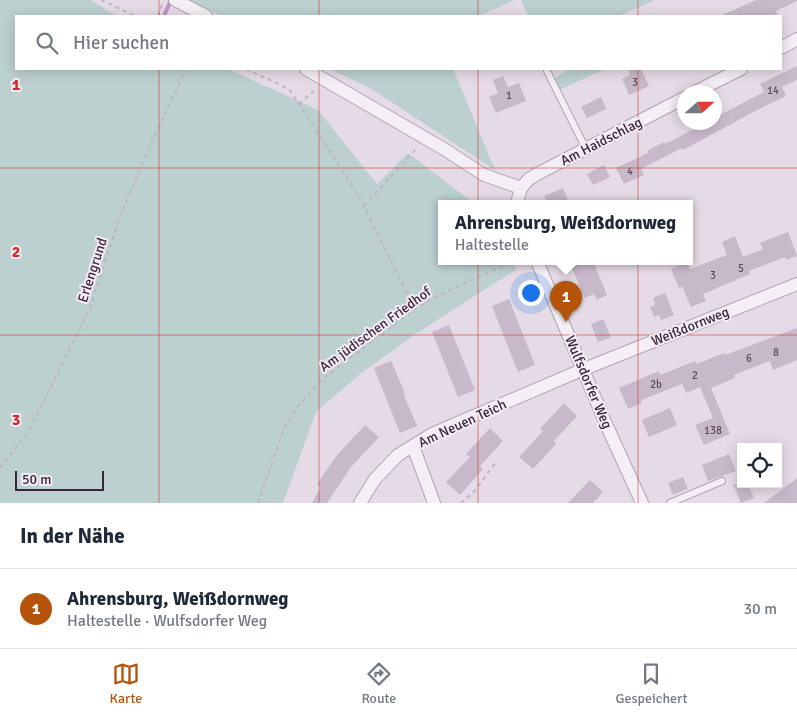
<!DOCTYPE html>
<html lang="de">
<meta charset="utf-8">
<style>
body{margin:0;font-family:Signika,sans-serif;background:#f6f6f7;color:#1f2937}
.controls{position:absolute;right:15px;bottom:15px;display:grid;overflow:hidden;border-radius:0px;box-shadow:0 2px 12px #0003}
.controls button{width:45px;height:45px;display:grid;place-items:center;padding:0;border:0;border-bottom:1px solid #e0e1e3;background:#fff;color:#1f2937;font:25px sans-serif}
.compass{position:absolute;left:677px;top:85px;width:45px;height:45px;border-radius:50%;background:#fff;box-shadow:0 2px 12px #0003;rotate:69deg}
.scale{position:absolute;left:15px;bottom:12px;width:89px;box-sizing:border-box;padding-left:5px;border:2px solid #3a253c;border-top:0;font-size:14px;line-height:18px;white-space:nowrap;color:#3a253c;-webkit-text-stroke:4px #f3ebf4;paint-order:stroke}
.you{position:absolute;left:530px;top:292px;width:18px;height:18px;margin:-12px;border:4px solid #fff;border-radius:50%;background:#1a73e8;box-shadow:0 0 0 8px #1a73e833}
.badge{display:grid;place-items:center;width:32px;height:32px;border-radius:50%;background:#b45309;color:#fff;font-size:16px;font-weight:700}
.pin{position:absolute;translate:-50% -41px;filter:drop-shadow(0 1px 2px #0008)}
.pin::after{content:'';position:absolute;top:26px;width:18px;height:15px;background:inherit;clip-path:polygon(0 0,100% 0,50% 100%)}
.popup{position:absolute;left:438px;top:200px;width:255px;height:65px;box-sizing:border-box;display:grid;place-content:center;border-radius:0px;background:#fff;filter:drop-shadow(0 1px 4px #0005);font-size:16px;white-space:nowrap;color:#747a83}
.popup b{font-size:19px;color:#1f2937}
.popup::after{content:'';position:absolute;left:50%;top:100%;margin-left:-10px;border:10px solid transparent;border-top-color:#fff}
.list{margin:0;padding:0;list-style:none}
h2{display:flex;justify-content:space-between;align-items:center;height:65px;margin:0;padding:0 20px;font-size:21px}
h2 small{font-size:16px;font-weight:400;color:#747a83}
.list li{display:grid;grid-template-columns:32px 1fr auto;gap:15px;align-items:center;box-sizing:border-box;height:80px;padding:0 20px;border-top:1px solid #e0e1e3}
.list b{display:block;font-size:19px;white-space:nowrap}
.list p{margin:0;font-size:16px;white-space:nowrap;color:#747a83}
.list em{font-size:16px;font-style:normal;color:#747a83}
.icon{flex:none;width:28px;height:28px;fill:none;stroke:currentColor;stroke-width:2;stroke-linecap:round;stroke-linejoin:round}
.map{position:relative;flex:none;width:797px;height:503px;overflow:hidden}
.search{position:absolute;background:#fff;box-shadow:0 2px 12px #0003;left:15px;right:15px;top:15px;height:55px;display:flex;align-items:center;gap:12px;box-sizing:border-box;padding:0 18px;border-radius:0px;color:#747a83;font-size:19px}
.sheet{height:145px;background:#fff}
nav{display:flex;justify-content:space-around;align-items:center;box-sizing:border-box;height:70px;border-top:1px solid #e0e1e3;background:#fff;font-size:14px;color:#747a83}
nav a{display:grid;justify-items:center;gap:2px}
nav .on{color:#b45309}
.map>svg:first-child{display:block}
.green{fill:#bcd0d0}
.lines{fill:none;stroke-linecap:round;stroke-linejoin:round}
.stream{stroke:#bd95c8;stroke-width:4}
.building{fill:#c7b9c9}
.lane-casing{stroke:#b2a4b3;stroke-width:8}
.street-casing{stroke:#b2a4b3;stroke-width:14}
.path{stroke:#c0b6c1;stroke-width:2;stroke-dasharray:4 4;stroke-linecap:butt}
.lane{stroke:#f4eef5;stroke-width:6}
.street{stroke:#f4eef5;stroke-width:12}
.grid{fill:none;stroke:#d62828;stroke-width:1;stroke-opacity:0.55}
.labels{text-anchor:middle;stroke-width:4;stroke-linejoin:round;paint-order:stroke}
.number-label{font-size:11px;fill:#5d4a5f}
.street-label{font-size:14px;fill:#3a253c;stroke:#f3ebf4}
.grid-label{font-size:16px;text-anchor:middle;font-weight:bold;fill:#d62828;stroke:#f3ebf4;stroke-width:4;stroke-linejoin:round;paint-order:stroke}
</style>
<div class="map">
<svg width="797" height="503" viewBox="0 0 797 503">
<rect width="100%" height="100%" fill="#e5dbe6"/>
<g class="green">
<path d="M 0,0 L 91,0 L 116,16 L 16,16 L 16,69 L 228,69 L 318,110 L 377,184 L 408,153 L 468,199 L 471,203 L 442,203 L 442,261 L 511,261 L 517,269 L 417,333 L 360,374 L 316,412 L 283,503 L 0,503 Z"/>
<path d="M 187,0 L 515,0 L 478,16 L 221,16 Z"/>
<path d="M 521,0 L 655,0 L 621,15 L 621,16 L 528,16 Z"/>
<path d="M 330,69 L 453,69 L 495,170 L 370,88 Z"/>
<path d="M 566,69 L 605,69 L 559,90 L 554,78 L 567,71 Z"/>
</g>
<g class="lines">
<path class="stream" d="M 164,16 L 171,0"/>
</g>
<g class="building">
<path d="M 756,0 L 797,0 L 797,1 L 776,11 L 778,16 L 720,16 Z"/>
<path d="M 797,66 L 797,80 L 782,87 L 786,96 L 755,111 L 700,141 L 683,150 L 682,148 L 641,169 L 644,175 L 624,184 L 616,168 L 648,153 L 647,151 L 664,142 L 665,144 L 708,122 L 714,122 L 714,118 L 764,92 L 760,84 Z"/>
<path d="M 628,69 L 641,69 L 649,86 L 629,95 L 622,79 L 630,75 Z"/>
<path d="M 503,76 L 508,87 L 519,83 L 526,101 L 496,113 L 489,97 L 498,93 L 493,80 Z"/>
<path d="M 601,97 L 606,109 L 587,118 L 581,107 Z"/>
<path d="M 604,165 L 610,177 L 593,185 L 587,174 Z"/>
<path d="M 563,188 L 569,203 L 547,203 L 544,196 Z"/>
<path d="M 788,232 L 797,256 L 786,260 L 785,257 L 749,271 L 750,274 L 703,294 L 706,301 L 691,307 L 682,286 L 679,288 L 671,269 L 687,262 L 690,269 L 727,255 L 722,242 L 735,236 L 743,257 L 763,249 L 760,243 Z"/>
<path d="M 569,261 L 593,261 L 607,295 L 597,300 L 594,294 L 585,298 Z"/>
<path d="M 665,293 L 674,315 L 661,320 L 659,315 L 654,317 L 650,307 L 655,305 L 653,298 Z"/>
<path d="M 509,299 L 535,365 L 518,372 L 492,306 Z"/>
<path d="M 603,319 L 611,337 L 598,342 L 591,324 Z"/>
<path d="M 449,325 L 475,390 L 458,397 L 432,332 Z"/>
<path d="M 797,328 L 797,360 L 773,370 L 770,361 L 734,375 L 735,378 L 711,388 L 730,434 L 704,445 L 695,425 L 713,418 L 700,387 L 686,393 L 682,384 L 641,400 L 642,403 L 628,409 L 619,388 L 659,371 L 660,375 L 695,361 L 697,364 L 724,353 L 725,355 Z"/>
<path d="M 391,361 L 405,393 L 403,393 L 417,426 L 400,433 L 374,368 Z"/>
<path d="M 564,403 L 577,416 L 554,441 L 556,444 L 533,469 L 519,457 L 543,431 L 540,429 Z"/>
<path d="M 670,408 L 677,425 L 649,437 L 642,420 Z"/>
<path d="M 365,425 L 379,437 L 351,467 L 327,503 L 312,503 L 321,487 L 317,484 L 337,455 Z"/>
<path d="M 490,428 L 503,441 L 480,466 L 483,469 L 460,495 L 446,482 L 470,457 L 466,454 Z"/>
<path d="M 729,454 L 736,471 L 708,481 L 702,465 Z"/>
<path d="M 683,477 L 688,489 L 673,495 L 668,483 Z"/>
<path d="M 797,478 L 797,503 L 764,503 Z"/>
<path d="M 590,480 L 603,492 L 593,503 L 568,503 Z"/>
<path d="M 733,484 L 748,484 L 754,498 L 741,503 Z"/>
</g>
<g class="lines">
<g class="lane-casing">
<g id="lane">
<path d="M 547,71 L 586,149"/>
<path d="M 670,503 L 722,481"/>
</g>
</g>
<g class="street-casing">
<g id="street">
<path d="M 175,0 L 206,16"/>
<path d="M 781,48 L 797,39"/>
<path d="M 306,69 L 444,149 L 484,175 L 521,188"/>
<path d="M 695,92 L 741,69"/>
<path d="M 521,188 L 529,179 L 541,172 L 684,98"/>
<path d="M 517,203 L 521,188"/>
<path d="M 537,261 L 606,424 L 642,503"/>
<path d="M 413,446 L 434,503"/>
<path d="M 360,503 L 375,479 L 398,455 L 432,434 L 584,369 L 797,284"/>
</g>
</g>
<g class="path">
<path d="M 101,0 L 135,16"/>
<path d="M 158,16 L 163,2"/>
<path d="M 246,69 L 289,89 L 299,104 L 358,195 L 415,309"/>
<path d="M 299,104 L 316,89"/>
<path d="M 364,206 L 418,147"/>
<path d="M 0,468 L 30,429 L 90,308 L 120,216 L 150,146 L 186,69"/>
<path d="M 258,503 L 285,426 L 297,407 L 324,378 L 415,309 L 433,298 L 513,261"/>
<path d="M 461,503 L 473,493 L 497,461"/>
</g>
<use href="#lane" class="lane"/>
<use href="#street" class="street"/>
</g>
<path class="grid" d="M 159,0 L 159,16M 319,0 L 319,16M 478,0 L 478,16M 638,0 L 638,16M 159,69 L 159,503M 319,69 L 319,503M 478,69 L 478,503M 638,69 L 638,503M 0,168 L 797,168M 0,335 L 797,335"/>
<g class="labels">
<g class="number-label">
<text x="635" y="86">3</text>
<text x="773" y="94">14</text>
<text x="509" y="99">1</text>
<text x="630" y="175">4</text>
<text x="741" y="272">5</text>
<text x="713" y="279">3</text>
<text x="776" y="356">8</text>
<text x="749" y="362">6</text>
<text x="695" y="379">2</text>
<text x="656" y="388">2b</text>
<text x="713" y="434">138</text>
</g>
<g class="street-label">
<text transform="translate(601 141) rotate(-27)" y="5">Am Haidschlag</text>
<text transform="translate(92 270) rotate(-72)" y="5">Erlengrund</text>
<text transform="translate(690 326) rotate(-22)" y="5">Weißdornweg</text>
<text transform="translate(375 329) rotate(-36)" y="5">Am jüdischen Friedhof</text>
<text transform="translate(589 382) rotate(67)" y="5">Wulfsdorfer Weg</text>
<text transform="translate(462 423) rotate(-25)" y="5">Am Neuen Teich</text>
</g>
</g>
<g class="grid-label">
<text x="16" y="90">1</text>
<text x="16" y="257">2</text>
<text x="16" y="425">3</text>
</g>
</svg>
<div class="controls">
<button><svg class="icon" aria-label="locate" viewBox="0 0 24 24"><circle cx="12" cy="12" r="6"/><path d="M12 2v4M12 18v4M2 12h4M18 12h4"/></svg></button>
</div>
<svg class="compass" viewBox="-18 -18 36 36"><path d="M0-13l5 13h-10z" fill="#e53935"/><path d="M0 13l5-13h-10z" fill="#747a83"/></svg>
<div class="scale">50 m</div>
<div class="you"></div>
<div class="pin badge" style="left:566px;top:322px">1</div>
<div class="popup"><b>Ahrensburg, Weißdornweg</b>Haltestelle</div>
<div class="search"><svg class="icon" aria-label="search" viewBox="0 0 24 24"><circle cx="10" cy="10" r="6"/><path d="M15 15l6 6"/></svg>Hier suchen</div>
</div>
<section class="sheet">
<h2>In der Nähe<small></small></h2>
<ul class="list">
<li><span class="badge">1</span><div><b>Ahrensburg, Weißdornweg</b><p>Haltestelle · Wulfsdorfer Weg</p></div><em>30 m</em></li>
</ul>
</section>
<nav>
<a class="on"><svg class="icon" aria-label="map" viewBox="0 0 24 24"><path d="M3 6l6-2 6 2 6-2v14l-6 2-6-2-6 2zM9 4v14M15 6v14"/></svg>Karte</a>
<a><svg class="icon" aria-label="directions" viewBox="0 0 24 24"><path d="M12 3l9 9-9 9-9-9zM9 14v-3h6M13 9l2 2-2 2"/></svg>Route</a>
<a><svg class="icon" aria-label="saved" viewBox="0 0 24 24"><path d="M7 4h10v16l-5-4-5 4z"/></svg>Gespeichert</a>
</nav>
